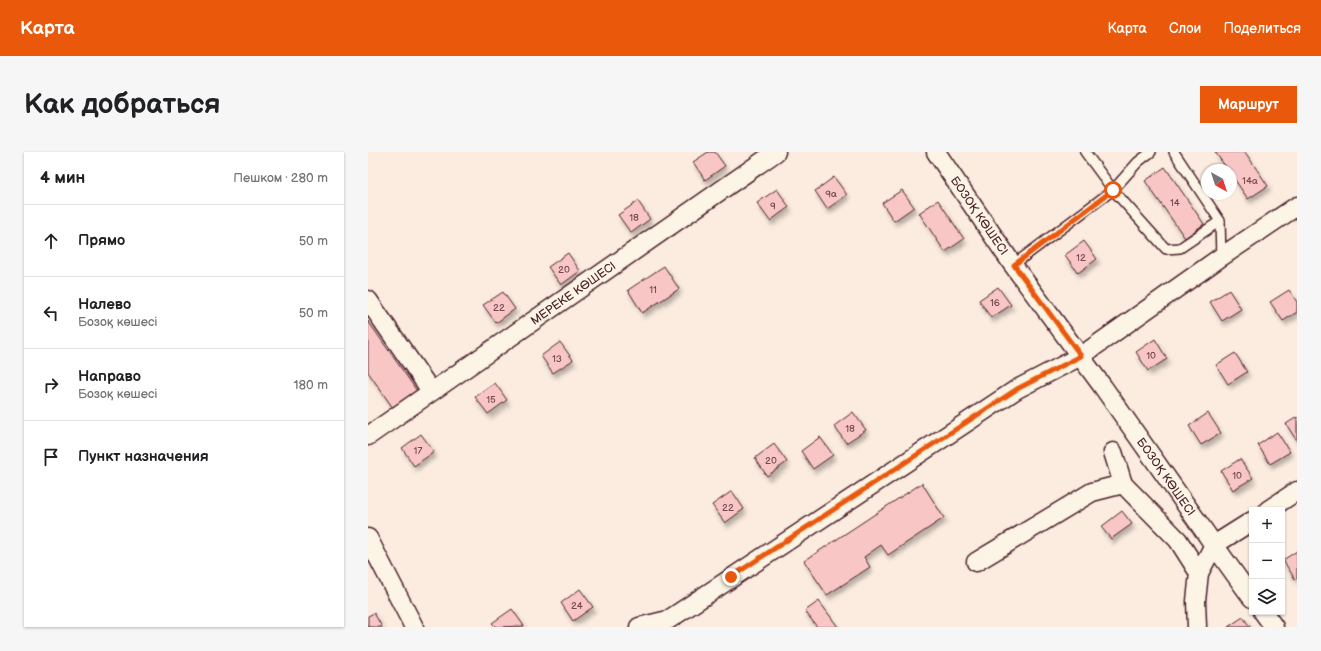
<!DOCTYPE html>
<html lang="ru">
<meta charset="utf-8">
<style>
body{margin:0;font-family:"Balsamiq Sans",sans-serif;background:#f6f6f6;color:#202124}
.controls{position:absolute;right:12px;bottom:12px;display:grid;overflow:hidden;border-radius:0px;box-shadow:0 1px 3px #0004}
.controls button{width:36px;height:36px;display:grid;place-items:center;padding:0;border:0;border-bottom:1px solid #e0e0e0;background:#fff;color:#202124;font:20px sans-serif}
.compass{position:absolute;left:833px;top:12px;width:36px;height:36px;border-radius:50%;background:#fff;box-shadow:0 1px 3px #0004;rotate:141deg}
.stop{position:absolute;width:12px;height:12px;margin:-9px;border:3px solid #ea580c;border-radius:50%;background:#fff}
.stop.end{background:#ea580c;border-color:#fff;box-shadow:0 1px 4px #0008}
.list{margin:0;padding:0;list-style:none}
h2{display:flex;justify-content:space-between;align-items:center;height:52px;margin:0;padding:0 16px;font-size:17px}
h2 small{font-size:13px;font-weight:400;color:#757577}
.list li{display:grid;grid-template-columns:26px 1fr auto;gap:12px;align-items:center;box-sizing:border-box;height:72px;padding:0 16px;border-top:1px solid #e0e0e0}
.list b{display:block;font-size:15px;white-space:nowrap}
.list p{margin:0;font-size:13px;white-space:nowrap;color:#757577}
.list em{font-size:13px;font-style:normal;color:#757577}
.icon{flex:none;width:22px;height:22px;fill:none;stroke:currentColor;stroke-width:2;stroke-linecap:round;stroke-linejoin:round}
.map{position:relative;flex:none;width:929px;height:475px;overflow:hidden;border-radius:0px}
header{display:flex;align-items:center;gap:24px;box-sizing:border-box;height:56px;padding:0 20px;background:#ea580c;color:#fff}
header strong{font-size:19px}
nav{display:flex;gap:22px;margin-inline-start:auto;font-size:14px}
.intro{display:flex;align-items:center;justify-content:space-between;box-sizing:border-box;height:96px;padding:0 24px}
h1{margin:0;font-size:28px}
.button{padding:10px 18px;border-radius:0px;background:#ea580c;color:#fff;font-size:14px;font-weight:700}
main{display:flex;gap:24px;padding:0 24px}
aside{flex:1;background:#fff;border-radius:0px;box-shadow:0 1px 3px #0004}
.map>svg:first-child{display:block}
.building{fill:#f8c7c5;stroke:#4a1f2b;filter:url(#shadow)}
.lines{fill:none;stroke-linecap:round;stroke-linejoin:round}
.lane-casing{stroke:#4a1f2b;stroke-width:12}
.street-casing{stroke:#4a1f2b;stroke-width:21}
.lane{stroke:#fcf5e5;stroke-width:9}
.street{stroke:#fcf5e5;stroke-width:18}
.route{stroke:#ea580c;stroke-width:5}
.labels{text-anchor:middle;stroke-width:3;stroke-linejoin:round;paint-order:stroke}
.number-label{font-size:10px;fill:#764952}
.street-label{font-size:12px;fill:#4a1f2b;stroke:#fcf5e5}
</style>
<header>
<strong>Карта</strong>
<nav><a>Карта</a><a>Слои</a><a>Поделиться</a></nav>
</header>
<div class="intro"><h1>Как добраться</h1><a class="button">Маршрут</a></div>
<main>
<aside>
<h2>4 мин<small>Пешком · 280 m</small></h2>
<ul class="list">
<li><svg class="icon" aria-label="ahead" viewBox="0 0 24 24"><path d="M12 20V5M6 11l6-6 6 6"/></svg><div><b>Прямо</b></div><em>50 m</em></li>
<li><svg class="icon" aria-label="left" viewBox="0 0 24 24"><path d="M17 20v-9H6M10 6l-5 5 5 5"/></svg><div><b>Налево</b><p>Бозоқ көшесі</p></div><em>50 m</em></li>
<li><svg class="icon" aria-label="right" viewBox="0 0 24 24"><path d="M7 20v-9h11M14 6l5 5-5 5"/></svg><div><b>Направо</b><p>Бозоқ көшесі</p></div><em>180 m</em></li>
<li><svg class="icon" aria-label="arrive" viewBox="0 0 24 24"><path d="M6 21V4h12l-3 4 3 4H6"/></svg><div><b>Пункт назначения</b></div></li>
</ul>
</aside>
<div class="map">
<svg width="929" height="475" viewBox="0 0 929 475">
<defs>
<filter id="shadow"><feDropShadow dx="2.5" dy="4.5" stdDeviation="2" flood-color="#0004"/></filter>
</defs>
<rect width="100%" height="100%" fill="#fbecdf"/>
<filter id="ink" filterUnits="userSpaceOnUse"><feTurbulence type="fractalNoise" baseFrequency=".025" numOctaves="2"/><feDisplacementMap in="SourceGraphic" scale="8" xChannelSelector="R" yChannelSelector="G"/><feConvolveMatrix kernelMatrix="1 2 1 2 8 2 1 2 1" color-interpolation-filters="sRGB"/></filter>
<g filter="url(#ink)">
<g class="building">
<path d="M 340,0 L 347,0 L 357,14 L 337,28 L 325,10 Z"/>
<path d="M 847,0 L 877,0 L 900,34 L 880,47 L 863,22 L 863,18 L 860,18 Z"/>
<path d="M 797,15 L 836,72 L 817,86 L 777,29 Z"/>
<path d="M 466,25 L 479,43 L 459,57 L 447,39 Z"/>
<path d="M 409,37 L 421,55 L 402,69 L 389,51 Z"/>
<path d="M 534,38 L 546,55 L 526,69 L 514,51 Z"/>
<path d="M 570,48 L 596,87 L 577,100 L 551,61 Z"/>
<path d="M 270,49 L 282,67 L 263,81 L 250,63 Z"/>
<path d="M 716,89 L 729,107 L 710,121 L 697,103 Z"/>
<path d="M 200,101 L 212,119 L 193,133 L 180,115 Z"/>
<path d="M 296,114 L 311,137 L 274,161 L 260,138 Z"/>
<path d="M 630,135 L 643,153 L 623,166 L 611,148 Z"/>
<path d="M 861,138 L 873,157 L 854,169 L 842,150 Z"/>
<path d="M 921,138 L 929,150 L 929,160 L 915,169 L 902,150 Z"/>
<path d="M 135,140 L 147,157 L 128,171 L 115,153 Z"/>
<path d="M 0,169 L 49,239 L 25,256 L 0,220 Z"/>
<path d="M 787,187 L 799,207 L 780,219 L 768,200 Z"/>
<path d="M 192,190 L 205,208 L 185,221 L 173,204 Z"/>
<path d="M 867,201 L 879,220 L 860,232 L 848,213 Z"/>
<path d="M 127,231 L 139,248 L 120,262 L 107,245 Z"/>
<path d="M 485,260 L 498,278 L 478,291 L 466,274 Z"/>
<path d="M 840,261 L 853,281 L 833,293 L 821,274 Z"/>
<path d="M 929,265 L 929,289 L 918,272 Z"/>
<path d="M 909,280 L 922,300 L 902,312 L 890,293 Z"/>
<path d="M 53,282 L 66,300 L 46,314 L 34,296 Z"/>
<path d="M 452,285 L 465,303 L 445,317 L 433,299 Z"/>
<path d="M 406,292 L 419,310 L 399,324 L 387,306 Z"/>
<path d="M 872,307 L 885,326 L 865,338 L 853,319 Z"/>
<path d="M 554,331 L 576,366 L 520,403 L 513,393 L 496,405 L 502,415 L 459,443 L 436,409 Z"/>
<path d="M 364,339 L 376,357 L 357,371 L 344,353 Z"/>
<path d="M 754,359 L 764,372 L 743,387 L 733,375 Z"/>
<path d="M 929,399 L 929,426 L 927,427 L 915,408 Z"/>
<path d="M 212,437 L 225,455 L 205,469 L 193,451 Z"/>
<path d="M 451,449 L 470,475 L 449,475 L 437,459 Z"/>
<path d="M 144,457 L 156,474 L 128,475 L 124,471 Z"/>
<path d="M 6,461 L 14,475 L 0,475 L 0,464 Z"/>
<path d="M 875,465 L 882,475 L 860,475 Z"/>
</g>
<g class="lines">
<g class="lane-casing">
<g id="lane">
<path d="M 717,0 L 745,38 L 798,97 L 812,96 L 852,69"/>
<path d="M 806,0 L 852,69 L 853,105"/>
<path d="M 645,113 L 745,38 L 770,10 L 783,0"/>
</g>
</g>
<g class="street-casing">
<g id="street">
<path id="s1" d="M 568,0 L 645,113 L 735,235 L 846,393 L 884,446"/>
<path d="M 0,148 L 63,239"/>
<path id="s2" d="M 0,284 L 408,0"/>
<path d="M 755,332 L 810,388 L 831,421"/>
<path d="M 900,358 L 929,339"/>
<path d="M 0,386 L 46,475"/>
<path d="M 608,410 L 724,340 L 755,332 L 745,300"/>
<path d="M 895,460 L 906,475"/>
<path d="M 271,475 L 300,468 L 649,237 L 713,204 L 853,105 L 929,54"/>
<path d="M 829,475 L 828,449 L 831,421 L 846,393 L 884,369"/>
</g>
</g>
<use href="#lane" class="lane"/>
<use href="#street" class="street"/>
</g>
</g>
<g class="lines" filter="url(#ink)">
<path class="route" d="M 363,425 L 649,237 L 713,204 L 646,113 L 745,38"/>
</g>
<g class="labels">
<g class="number-label">
<text x="882" y="32">14а</text>
<text x="463" y="45">9а</text>
<text x="807" y="54">14</text>
<text x="405" y="57">9</text>
<text x="266" y="69">18</text>
<text x="713" y="109">12</text>
<text x="196" y="121">20</text>
<text x="285" y="141">11</text>
<text x="627" y="154">16</text>
<text x="131" y="159">22</text>
<text x="783" y="207">10</text>
<text x="189" y="210">13</text>
<text x="123" y="251">15</text>
<text x="482" y="280">18</text>
<text x="50" y="302">17</text>
<text x="403" y="312">20</text>
<text x="869" y="327">10</text>
<text x="360" y="359">22</text>
<text x="209" y="457">24</text>
</g>
<g class="street-label">
<text dy="4" stroke="none"><textPath href="#s1" startOffset="77">БОЗОҚ КӨШЕСІ</textPath></text>
<text dy="4" stroke="none"><textPath href="#s2" startOffset="250">МЕРЕКЕ КӨШЕСІ</textPath></text>
<text dy="4" stroke="none"><textPath href="#s1" startOffset="398">БОЗОҚ КӨШЕСІ</textPath></text>
</g>
</g>
</svg>
<div class="controls">
<button>+</button>
<button>−</button>
<button><svg class="icon" aria-label="layers" viewBox="0 0 24 24"><path d="M12 4l9 5-9 5-9-5zM3 14l9 5 9-5"/></svg></button>
</div>
<svg class="compass" viewBox="-18 -18 36 36"><path d="M0-13l5 13h-10z" fill="#e53935"/><path d="M0 13l5-13h-10z" fill="#757577"/></svg>
<div class="stop" style="left:745px;top:38px"></div>
<div class="stop end" style="left:363px;top:425px"></div>
</div>
</main>
